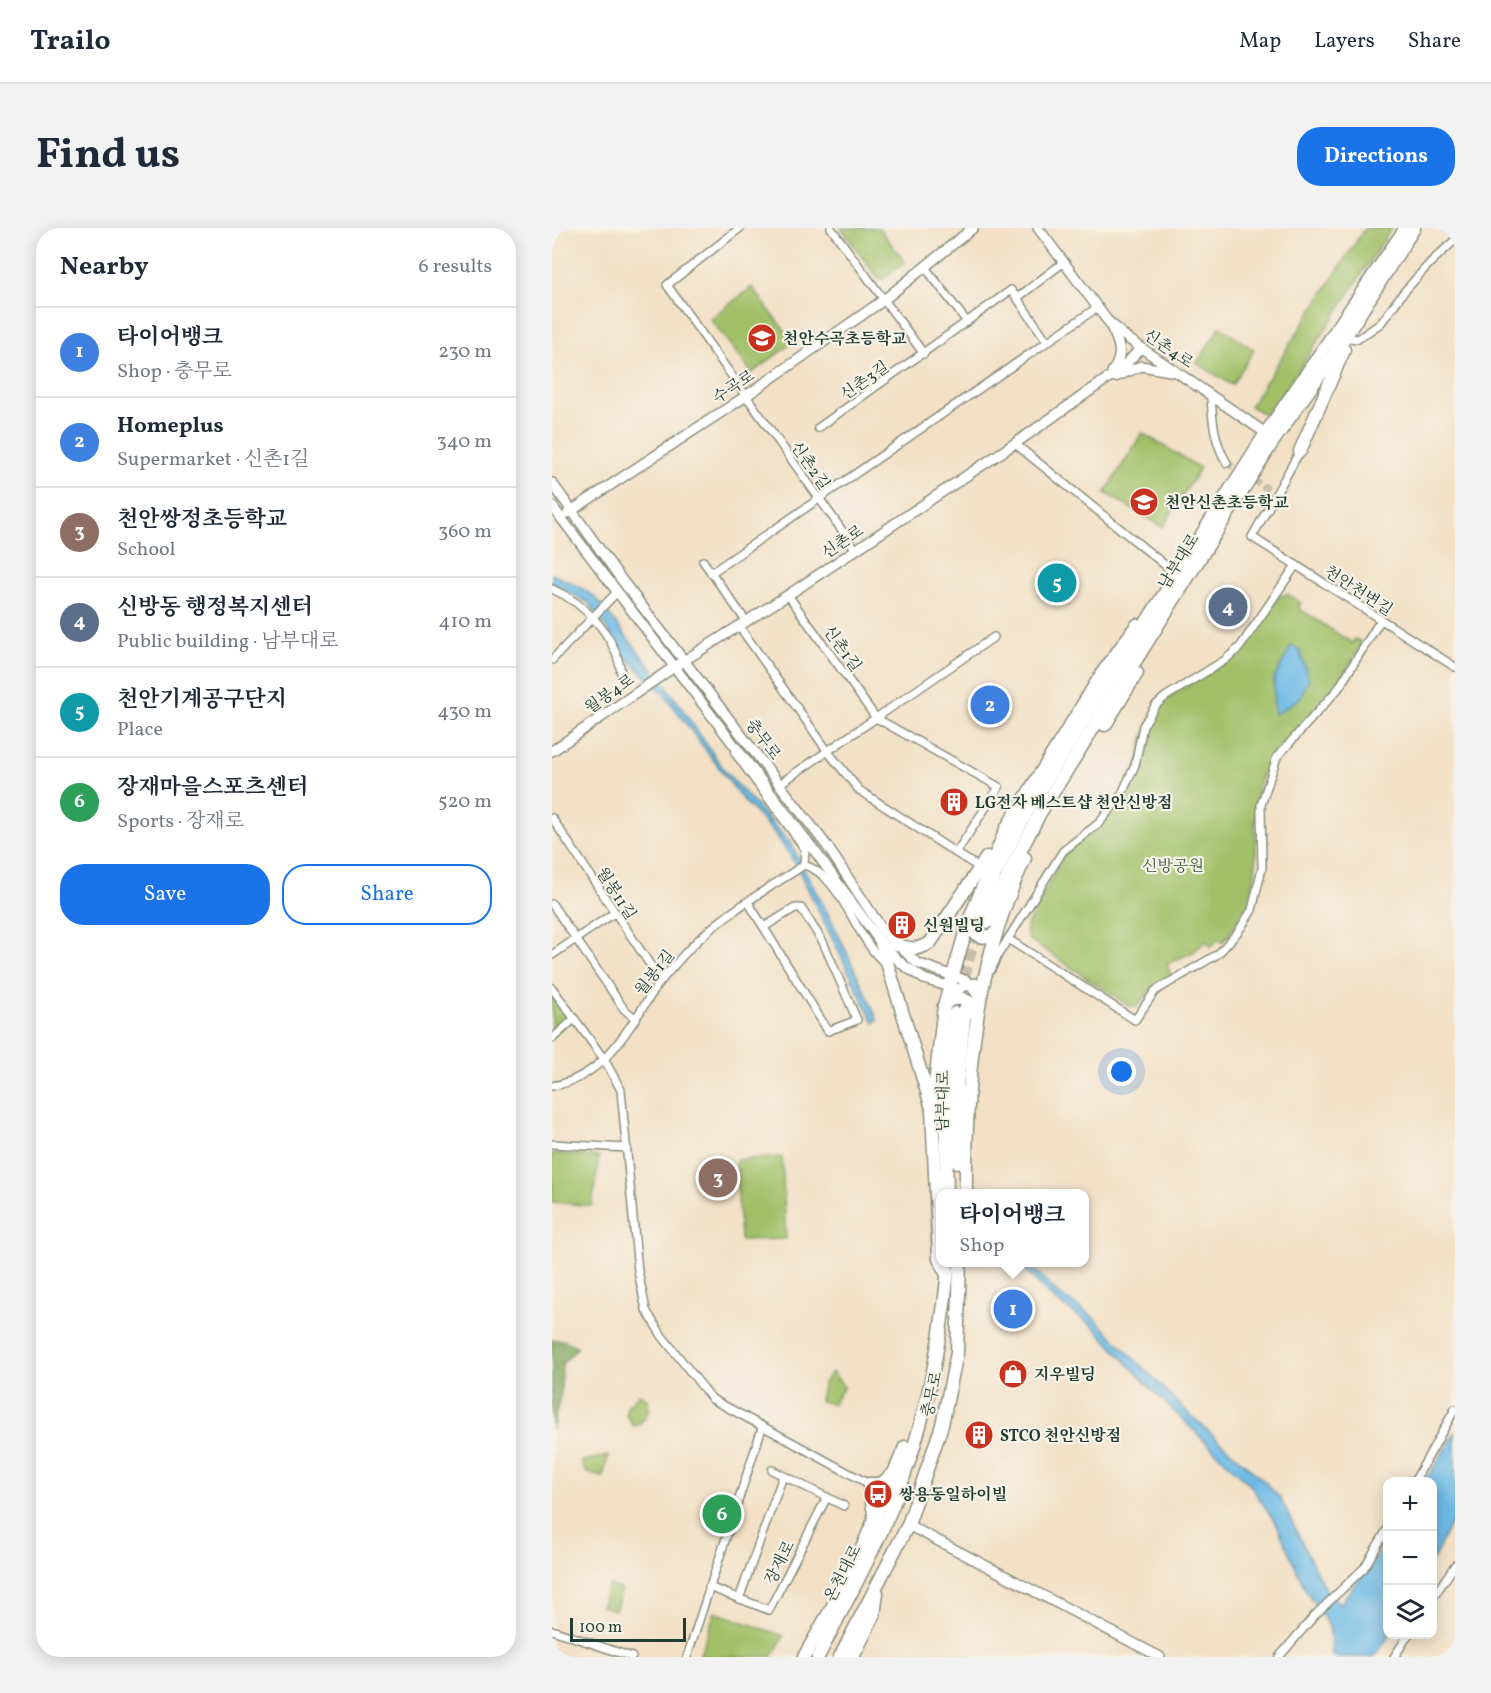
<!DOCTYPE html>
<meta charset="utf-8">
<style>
body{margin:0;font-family:Vollkorn,"Noto Serif KR",serif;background:#f2f2f3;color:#1f2937}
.controls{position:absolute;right:18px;bottom:18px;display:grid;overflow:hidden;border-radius:12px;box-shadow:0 3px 15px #0003}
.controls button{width:54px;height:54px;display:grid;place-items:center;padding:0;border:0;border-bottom:2px solid #e0e1e3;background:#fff;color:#1f2937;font:30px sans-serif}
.scale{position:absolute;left:18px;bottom:15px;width:116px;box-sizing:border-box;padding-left:6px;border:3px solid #1f3d34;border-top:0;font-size:16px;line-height:21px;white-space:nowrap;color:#1f3d34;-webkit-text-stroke:4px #f7f3e8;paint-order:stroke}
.you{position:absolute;left:570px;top:844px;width:21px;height:21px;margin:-15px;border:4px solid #fff;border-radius:50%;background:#1a73e8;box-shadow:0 0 0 9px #1a73e833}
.badge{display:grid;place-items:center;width:39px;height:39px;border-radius:50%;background:#1a73e8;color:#fff;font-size:20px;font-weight:700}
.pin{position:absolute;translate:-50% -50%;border:3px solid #fff;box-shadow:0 2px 6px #0006}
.popup{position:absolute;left:384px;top:961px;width:153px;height:78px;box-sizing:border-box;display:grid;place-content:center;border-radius:12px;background:#fff;filter:drop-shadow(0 2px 4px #0005);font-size:20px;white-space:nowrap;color:#747a83}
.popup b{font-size:22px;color:#1f2937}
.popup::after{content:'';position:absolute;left:50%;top:100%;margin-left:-12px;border:12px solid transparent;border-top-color:#fff}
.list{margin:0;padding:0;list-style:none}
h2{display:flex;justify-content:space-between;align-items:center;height:78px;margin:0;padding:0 24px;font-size:26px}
h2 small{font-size:20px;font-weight:400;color:#747a83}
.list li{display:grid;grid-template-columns:39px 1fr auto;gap:18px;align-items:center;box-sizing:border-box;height:90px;padding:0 24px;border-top:2px solid #e0e1e3}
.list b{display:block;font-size:22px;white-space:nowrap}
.list p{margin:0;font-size:20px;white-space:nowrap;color:#747a83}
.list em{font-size:20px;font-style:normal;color:#747a83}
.actions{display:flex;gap:12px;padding:18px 24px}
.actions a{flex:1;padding:14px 0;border:2px solid #1a73e8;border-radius:24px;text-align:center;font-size:21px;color:#1a73e8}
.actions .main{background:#1a73e8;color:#fff}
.icon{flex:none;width:33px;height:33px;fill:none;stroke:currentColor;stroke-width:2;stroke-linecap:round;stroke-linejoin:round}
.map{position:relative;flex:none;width:903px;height:1429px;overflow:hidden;border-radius:24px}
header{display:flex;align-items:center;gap:36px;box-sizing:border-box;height:84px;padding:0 30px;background:#fff;border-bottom:2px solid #e0e1e3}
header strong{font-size:28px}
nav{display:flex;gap:33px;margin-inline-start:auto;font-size:21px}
.intro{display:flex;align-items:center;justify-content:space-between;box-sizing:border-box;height:144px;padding:0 36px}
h1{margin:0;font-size:42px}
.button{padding:15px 27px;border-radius:24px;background:#1a73e8;color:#fff;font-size:21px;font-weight:700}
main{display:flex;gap:36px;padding:0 36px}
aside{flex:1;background:#fff;border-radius:24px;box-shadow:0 3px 15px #0003}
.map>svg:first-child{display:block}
.green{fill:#a1c067;stroke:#607e4e;stroke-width:1.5}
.forest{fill:#80a65c;stroke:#507248;stroke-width:1.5}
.water{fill:#6dbae6;stroke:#467c8d;stroke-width:1.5}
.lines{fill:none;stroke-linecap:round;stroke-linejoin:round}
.street-tunnel{stroke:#c9bfa9;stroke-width:7;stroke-dasharray:7 3.5;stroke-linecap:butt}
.highway-tunnel{stroke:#c9bfa9;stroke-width:12;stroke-dasharray:12 6;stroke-linecap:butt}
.street-casing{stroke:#898e7d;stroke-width:10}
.secondary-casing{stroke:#898e7d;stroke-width:12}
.highway-casing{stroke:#898e7d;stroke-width:15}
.street{stroke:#fff;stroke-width:7}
.secondary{stroke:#fff;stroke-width:9}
.highway{stroke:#fff;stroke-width:12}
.labels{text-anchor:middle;stroke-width:4.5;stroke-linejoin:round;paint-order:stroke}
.poi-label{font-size:16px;font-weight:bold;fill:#1f3d34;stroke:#f7f3e8;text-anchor:start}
.street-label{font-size:16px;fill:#1f3d34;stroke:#f7f3e8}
.park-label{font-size:16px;fill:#405e41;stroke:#f7f3e8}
</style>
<header>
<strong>Trailo</strong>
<nav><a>Map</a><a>Layers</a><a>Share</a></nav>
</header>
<div class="intro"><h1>Find us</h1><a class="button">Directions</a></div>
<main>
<aside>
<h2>Nearby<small>6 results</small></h2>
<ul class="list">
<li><span class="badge" style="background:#3f7fe0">1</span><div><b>타이어뱅크</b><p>Shop · 충무로</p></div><em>230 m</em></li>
<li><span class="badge" style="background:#3f7fe0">2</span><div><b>Homeplus</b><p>Supermarket · 신촌1길</p></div><em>340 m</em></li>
<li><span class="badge" style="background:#8d6e63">3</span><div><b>천안쌍정초등학교</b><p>School</p></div><em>360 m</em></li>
<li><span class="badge" style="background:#5c6f8a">4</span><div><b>신방동 행정복지센터</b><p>Public building · 남부대로</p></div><em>410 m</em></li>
<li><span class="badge" style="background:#0f9aa8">5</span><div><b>천안기계공구단지</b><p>Place</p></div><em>430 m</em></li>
<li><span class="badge" style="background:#2e9e5b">6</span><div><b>장재마을스포츠센터</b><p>Sports · 장재로</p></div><em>520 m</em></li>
</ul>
<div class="actions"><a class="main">Save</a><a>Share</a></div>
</aside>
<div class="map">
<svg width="903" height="1429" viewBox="0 0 903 1429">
<rect width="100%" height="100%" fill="#f7f3e8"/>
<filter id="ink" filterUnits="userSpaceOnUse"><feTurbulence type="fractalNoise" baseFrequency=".0167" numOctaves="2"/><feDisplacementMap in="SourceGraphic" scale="12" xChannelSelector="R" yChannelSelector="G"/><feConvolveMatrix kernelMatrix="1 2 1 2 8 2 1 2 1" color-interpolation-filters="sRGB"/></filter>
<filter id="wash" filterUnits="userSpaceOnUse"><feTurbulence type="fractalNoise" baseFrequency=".008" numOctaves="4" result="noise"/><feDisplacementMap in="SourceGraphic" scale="24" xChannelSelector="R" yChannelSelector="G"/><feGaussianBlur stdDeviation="1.35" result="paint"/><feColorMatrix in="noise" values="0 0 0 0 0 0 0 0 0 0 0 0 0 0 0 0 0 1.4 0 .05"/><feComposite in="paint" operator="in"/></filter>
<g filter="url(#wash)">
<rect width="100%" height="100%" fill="#f3e0c6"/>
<g class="green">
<path d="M 289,0 L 327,0 L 353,34 L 331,51 L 325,49 Z"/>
<path d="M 813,0 L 840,0 L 722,180 L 712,186 L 698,178 Z"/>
<path d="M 200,59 L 241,114 L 200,145 L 158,91 Z"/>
<path d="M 668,99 L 702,122 L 680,157 L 645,135 Z"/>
<path d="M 590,205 L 648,240 L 611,299 L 553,265 Z"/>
<path d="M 735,366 L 749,375 L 746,380 L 800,415 L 803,411 L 808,413 L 809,418 C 798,436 787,455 773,472 C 753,496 724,515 711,545 C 697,578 707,612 703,645 C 701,672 686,695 670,715 L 666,711 L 659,719 L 654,713 L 641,724 L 615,736 L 619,747 L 601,759 L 585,779 L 577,778 L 475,710 L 474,699 L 512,627 L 553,592 L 571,569 L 587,533 L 590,513 L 596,496 L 605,481 L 616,470 L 680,430 L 691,420 L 727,368 Z"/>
<path d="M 0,764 L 15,787 L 14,796 L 0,808 Z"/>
<path d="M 0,925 L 47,929 L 40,978 L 0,974 Z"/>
<path d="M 230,929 L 234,1011 L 188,1012 L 184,932 Z"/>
<path d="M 280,1144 L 292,1159 L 281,1176 L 268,1173 L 271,1156 Z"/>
<path d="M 88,1166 L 95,1171 C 100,1182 93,1194 82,1198 L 74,1187 L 75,1178 Z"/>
<path d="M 56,1228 L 51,1249 L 33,1244 L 30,1233 Z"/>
<path d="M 57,1357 L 70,1362 L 63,1382 L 49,1378 Z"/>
<path d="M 163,1384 L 232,1408 L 220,1429 L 147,1429 Z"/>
</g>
<path class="forest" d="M 0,1112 L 11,1112 L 26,1119 L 10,1136 L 9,1164 L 0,1202 Z"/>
<g class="water">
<path d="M 0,346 L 26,358 L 43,369 L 117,462 L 173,543 L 238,615 L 280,693 L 326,792 L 322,795 L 242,633 L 224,607 L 191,572 L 112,466 L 75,430 L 37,375 L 0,355 Z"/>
<path d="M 739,418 L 747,421 L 757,451 L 748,470 L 722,487 L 722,451 Z"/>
<path d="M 467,1035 L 477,1035 L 505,1065 L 539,1087 L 634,1183 L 712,1253 L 728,1270 L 772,1359 L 788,1376 L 835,1315 L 836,1406 L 838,1407 L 821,1429 L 781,1429 L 777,1398 L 754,1363 L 725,1297 L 699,1258 L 599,1161 L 542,1099 L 500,1070 Z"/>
<path d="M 903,1205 L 903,1293 L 898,1296 L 881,1333 L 880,1254 L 873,1253 Z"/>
</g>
</g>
<g filter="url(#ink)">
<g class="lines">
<path class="street-tunnel" d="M 675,235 L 716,261"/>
<path class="highway-tunnel" d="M 403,785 L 425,698"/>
<g class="street-casing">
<g id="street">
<path d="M 188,0 L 115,57 L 304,322"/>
<path d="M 279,0 L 372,126"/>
<path d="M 373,39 L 415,94"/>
<path d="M 465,70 L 495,113"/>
<path d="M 798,110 L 806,111 L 829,95 L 851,65 L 878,35 L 903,12"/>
<path d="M 659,167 C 660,189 662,215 675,235"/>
<path d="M 266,200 L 459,62 L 465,70 L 512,34"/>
<path d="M 462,215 L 624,346"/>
<path d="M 748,223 L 700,309 L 903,439"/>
<path d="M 151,333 L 194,393"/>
<path d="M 159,345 L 546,79"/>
<path d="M 0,361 C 33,375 64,408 69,445"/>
<path d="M 187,398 L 277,525 L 307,562 L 404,625"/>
<path d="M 0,432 L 65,364"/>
<path d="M 226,557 L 324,490 L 236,367"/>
<path d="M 0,590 L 109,753"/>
<path d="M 252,637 C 291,648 302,711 334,736"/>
<path d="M 428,640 L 404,625 L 447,559 L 324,490 L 442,409"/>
<path d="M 196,674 L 276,803 L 305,792 L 271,714 L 249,680 L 243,680 L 212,699"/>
<path d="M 0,676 L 72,781 L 84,791"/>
<path d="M 456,711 L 583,792 L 603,763 L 666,726 L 686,704 L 700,682 L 710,640 L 709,577 L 725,529 L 786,461 L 828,393"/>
<path d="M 0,727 L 62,685"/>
<path d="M 439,742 L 446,727 L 511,623 L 547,595 L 569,568 L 583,537 L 591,498 L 603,478 L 613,469 L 673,432 L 688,419 L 744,337"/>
<path d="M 0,760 L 52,831 L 69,862 L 86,1043 L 94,1082 L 110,1108 L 160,1171 L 317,1256"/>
<path d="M 0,811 L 21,792"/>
<path d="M 0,858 C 56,849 78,795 108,754 C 118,742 130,728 141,717 C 173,685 214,662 252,637 L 253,621 L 183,525"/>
<path d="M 0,916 L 75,920"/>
<path d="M 220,1242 L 292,1278"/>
<path d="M 862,1254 L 903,1181"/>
<path d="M 157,1359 L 217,1382 L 275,1269"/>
<path d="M 187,1371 L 231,1248"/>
<path d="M 880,1371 L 903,1337"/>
<path d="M 0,1402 L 80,1429"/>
<path d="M 135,1429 L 210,1200"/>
<path d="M 727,1429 L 763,1387 L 812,1340 L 836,1300"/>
<path d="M 842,1429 L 857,1406"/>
</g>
</g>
<g class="secondary-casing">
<g id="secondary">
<path d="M 486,0 L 555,92 L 575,110 L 718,208"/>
<path d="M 558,97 C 567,114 573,127 560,144"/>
<path d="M 563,149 L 589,138 L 624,144"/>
<path d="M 0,255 L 69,351 L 275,618 L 332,704 L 365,735 L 415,753 L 427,769"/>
<path d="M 0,278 L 265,626 L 329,715 L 350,736 L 372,751 L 405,761 L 423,755"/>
<path d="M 16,285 L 194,168 L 333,71 L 421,0"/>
<path d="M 0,523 L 122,439 L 236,367 L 468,212 L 569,141 L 589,120"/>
<path d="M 356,1297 L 608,1429"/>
</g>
</g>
<g class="highway-casing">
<g id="highway">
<path d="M 748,223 L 792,122"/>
<path d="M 553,497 L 585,445"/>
<path d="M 427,691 L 443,646 L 478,578 L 714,205 L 851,4"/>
<path d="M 436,694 L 456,647 L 488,585 L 722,212 L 783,125 L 862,0"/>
<path d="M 416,695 C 422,709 431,712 444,705"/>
<path d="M 329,715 L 379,877"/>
<path d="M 342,715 C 355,721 365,723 378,715 L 435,629"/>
<path d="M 392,778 L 397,772 L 409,770 L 419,775 L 423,786"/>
<path d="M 405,934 L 405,856 L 413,781"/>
<path d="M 395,966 L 393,864 L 403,785"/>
<path d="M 414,966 C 413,850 423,736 473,630"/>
<path d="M 395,1047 L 387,1031 L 380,882 L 392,778 L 416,695 L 454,601 L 551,444 L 585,397"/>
<path d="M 323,1292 L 317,1256 L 329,1256 L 342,1245"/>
<path d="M 304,1334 L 353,1219"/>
<path d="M 252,1429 L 309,1328"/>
<path d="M 266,1429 C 291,1379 320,1329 341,1277 C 372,1202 388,1122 396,1042"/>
<path d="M 288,1429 L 356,1297 L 390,1197 L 405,1125 L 408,1034"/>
<path d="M 301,1429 L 322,1387 L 325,1365"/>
</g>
</g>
<use href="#street" class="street"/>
<use href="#secondary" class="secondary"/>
<use href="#highway" class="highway"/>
</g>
</g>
<defs>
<g id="school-disc" transform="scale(1.5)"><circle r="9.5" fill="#c8321e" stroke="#f7f3e8"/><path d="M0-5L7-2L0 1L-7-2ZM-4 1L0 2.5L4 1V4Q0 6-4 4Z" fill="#fff"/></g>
<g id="building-disc" transform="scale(1.5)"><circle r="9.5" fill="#c8321e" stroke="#f7f3e8"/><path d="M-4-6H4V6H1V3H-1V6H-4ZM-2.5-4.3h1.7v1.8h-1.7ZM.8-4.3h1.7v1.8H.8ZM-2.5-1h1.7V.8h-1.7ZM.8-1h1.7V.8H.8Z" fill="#fff"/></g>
<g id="shop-disc" transform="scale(1.5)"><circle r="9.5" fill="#c8321e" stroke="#f7f3e8"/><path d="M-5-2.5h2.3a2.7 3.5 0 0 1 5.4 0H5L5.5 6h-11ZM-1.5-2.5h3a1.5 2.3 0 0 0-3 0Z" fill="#fff"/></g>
<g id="bus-disc" transform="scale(1.5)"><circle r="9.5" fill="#c8321e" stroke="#f7f3e8"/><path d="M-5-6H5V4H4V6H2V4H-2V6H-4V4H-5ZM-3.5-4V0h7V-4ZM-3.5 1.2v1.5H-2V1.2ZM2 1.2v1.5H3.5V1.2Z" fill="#fff"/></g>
</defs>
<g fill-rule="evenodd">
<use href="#school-disc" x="210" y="110"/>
<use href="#school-disc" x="592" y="274"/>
<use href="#building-disc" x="402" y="574"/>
<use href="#building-disc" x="350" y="697"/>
<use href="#shop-disc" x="461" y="1146"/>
<use href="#building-disc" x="427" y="1207"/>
<use href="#bus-disc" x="326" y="1266"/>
</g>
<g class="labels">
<g class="poi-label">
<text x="231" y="116">천안수곡초등학교</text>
<text x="613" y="280">천안신촌초등학교</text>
<text x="423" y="580">LG전자 베스트샵 천안신방점</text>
<text x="371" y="703">신원빌딩</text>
<text x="482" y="1152">지우빌딩</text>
<text x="448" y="1213">STCO 천안신방점</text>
<text x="347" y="1272">쌍용동일하이빌</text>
</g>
<g class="street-label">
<text transform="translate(617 120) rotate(34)" y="6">신촌4로</text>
<text transform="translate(312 152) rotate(-35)" y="6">신촌3길</text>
<text transform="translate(181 158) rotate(-34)" y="6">수곡로</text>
<text transform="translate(259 237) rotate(55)" y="6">신촌2길</text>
<text transform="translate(290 313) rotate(-34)" y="6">신촌로</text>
<text transform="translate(626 333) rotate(-58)" y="6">남부대로</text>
<text transform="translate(807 362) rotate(33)" y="6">천안천변길</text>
<text transform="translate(291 420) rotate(54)" y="6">신촌1길</text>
<text transform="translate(57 465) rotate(-35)" y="6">월봉4로</text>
<text transform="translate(212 511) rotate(53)" y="6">충무로</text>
<text transform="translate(65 665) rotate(57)" y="6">월봉11길</text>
<text transform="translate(102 744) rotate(-52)" y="6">월봉1길</text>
<text transform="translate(390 873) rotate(-89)" y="6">남부대로</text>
<text transform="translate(379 1166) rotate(-78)" y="6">충무로</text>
<text transform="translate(227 1334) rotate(-63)" y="6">장재로</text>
<text transform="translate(290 1345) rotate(-63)" y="6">온천대로</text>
</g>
<g class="park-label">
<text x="621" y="643">신방공원</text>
</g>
</g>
</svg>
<div class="controls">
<button>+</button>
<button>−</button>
<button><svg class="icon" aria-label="layers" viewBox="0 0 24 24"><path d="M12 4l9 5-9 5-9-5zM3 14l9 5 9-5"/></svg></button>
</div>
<div class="scale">100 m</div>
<div class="you"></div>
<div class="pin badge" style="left:461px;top:1081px;background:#3f7fe0">1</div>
<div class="popup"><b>타이어뱅크</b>Shop</div>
<div class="pin badge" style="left:438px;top:477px;background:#3f7fe0">2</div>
<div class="pin badge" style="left:166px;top:950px;background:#8d6e63">3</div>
<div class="pin badge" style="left:676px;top:379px;background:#5c6f8a">4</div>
<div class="pin badge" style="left:505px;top:355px;background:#0f9aa8">5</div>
<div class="pin badge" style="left:170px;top:1286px;background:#2e9e5b">6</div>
</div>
</main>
